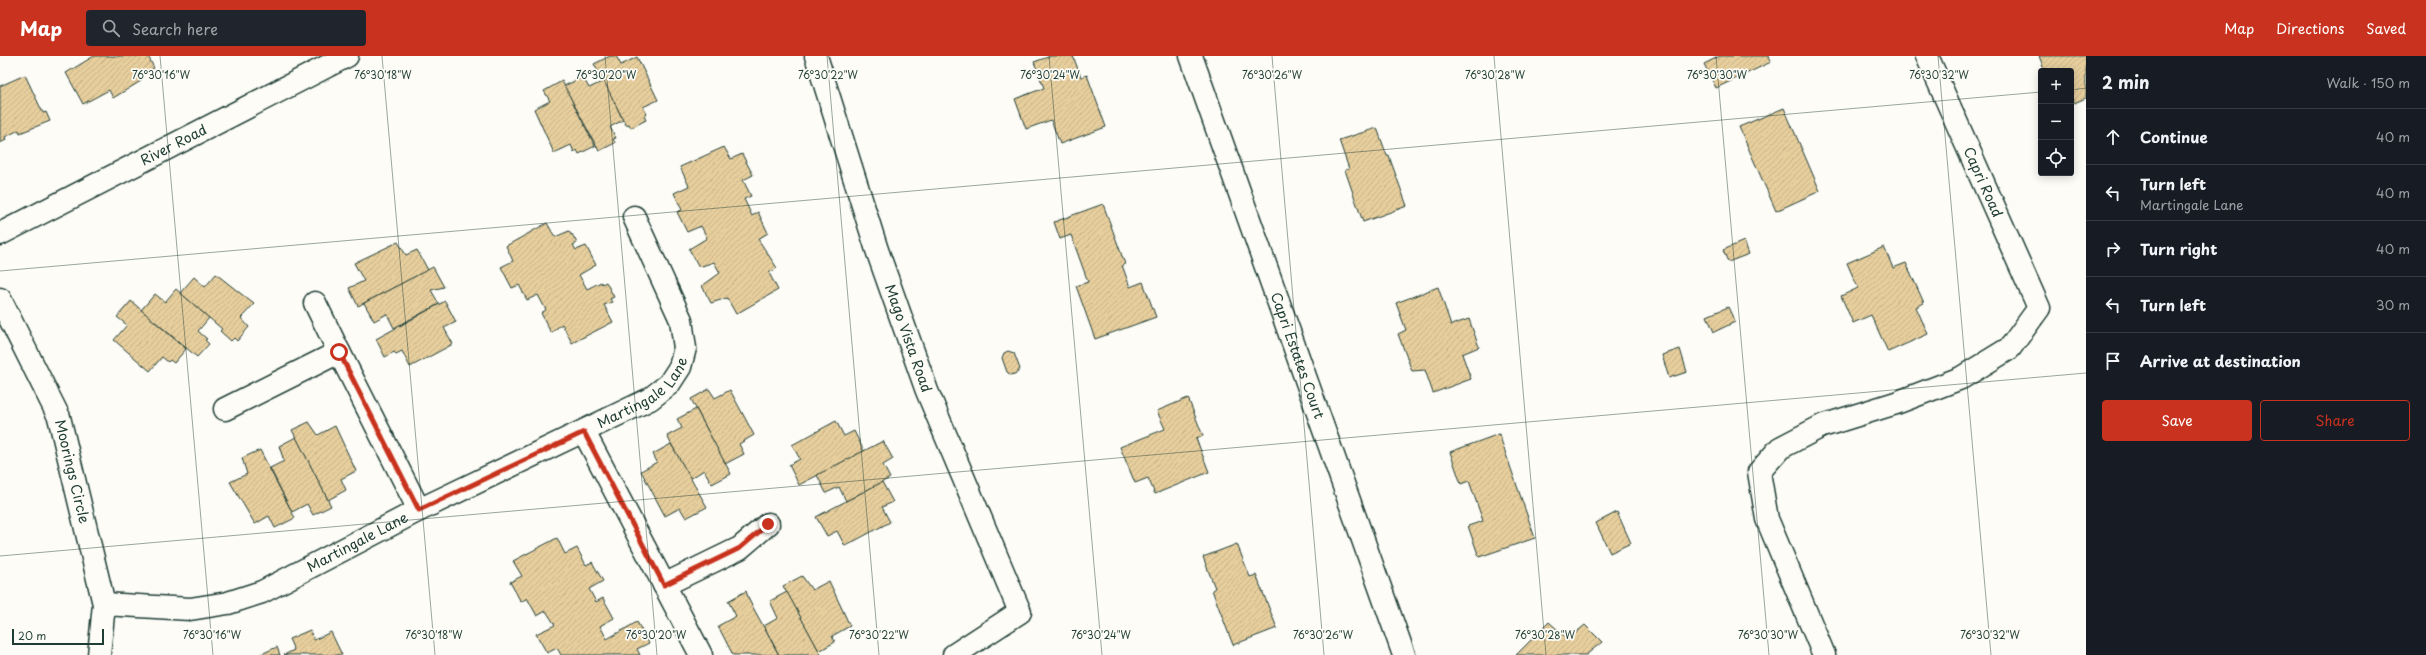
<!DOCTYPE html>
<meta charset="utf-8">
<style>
body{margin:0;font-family:"Playpen Sans",sans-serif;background:#20242c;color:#f1f3f6}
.controls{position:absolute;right:12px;top:12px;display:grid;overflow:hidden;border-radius:4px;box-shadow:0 2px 10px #0003}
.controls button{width:36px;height:36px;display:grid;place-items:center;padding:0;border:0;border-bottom:1px solid #363941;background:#171b24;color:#f1f3f6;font:20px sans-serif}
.scale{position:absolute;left:12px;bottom:10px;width:92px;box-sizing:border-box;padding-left:4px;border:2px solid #1f3d34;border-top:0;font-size:11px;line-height:14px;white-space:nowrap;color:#1f3d34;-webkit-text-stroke:3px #fdfcf7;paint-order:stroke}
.stop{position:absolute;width:12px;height:12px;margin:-9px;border:3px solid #c8321e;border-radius:50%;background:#fff}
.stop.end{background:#c8321e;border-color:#fff;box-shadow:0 1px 4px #0008}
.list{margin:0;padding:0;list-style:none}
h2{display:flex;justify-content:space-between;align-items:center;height:52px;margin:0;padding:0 16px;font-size:17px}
h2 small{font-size:13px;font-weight:400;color:#9ea1a6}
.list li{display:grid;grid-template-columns:26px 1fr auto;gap:12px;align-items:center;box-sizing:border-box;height:56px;padding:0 16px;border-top:1px solid #363941}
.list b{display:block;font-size:15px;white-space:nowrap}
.list p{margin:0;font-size:13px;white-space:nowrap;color:#9ea1a6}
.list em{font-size:13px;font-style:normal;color:#9ea1a6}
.actions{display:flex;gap:8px;padding:12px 16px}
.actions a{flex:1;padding:9px 0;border:1px solid #c8321e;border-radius:4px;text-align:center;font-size:14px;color:#c8321e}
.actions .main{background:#c8321e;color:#fff}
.icon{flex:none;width:22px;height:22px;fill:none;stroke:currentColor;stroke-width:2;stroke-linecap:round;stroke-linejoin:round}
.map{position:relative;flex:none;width:2086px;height:599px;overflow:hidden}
header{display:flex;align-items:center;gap:24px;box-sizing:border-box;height:56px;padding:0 20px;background:#c8321e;color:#fff}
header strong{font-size:19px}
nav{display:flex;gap:22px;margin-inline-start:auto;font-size:14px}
.search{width:280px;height:36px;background:#20242c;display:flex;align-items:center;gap:10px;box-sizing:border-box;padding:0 14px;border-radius:4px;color:#9ea1a6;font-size:15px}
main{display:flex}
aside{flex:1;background:#171b24}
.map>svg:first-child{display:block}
.building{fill:url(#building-hatch);stroke:#1f3d34}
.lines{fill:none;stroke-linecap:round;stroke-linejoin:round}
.minor-casing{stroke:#1f3d34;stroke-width:25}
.minor{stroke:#fdfcf7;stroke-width:22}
.route{stroke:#c8321e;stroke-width:5}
.ticks{fill:none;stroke:#1f3d34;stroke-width:1;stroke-opacity:0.45}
.labels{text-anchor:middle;stroke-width:3.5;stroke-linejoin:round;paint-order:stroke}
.street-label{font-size:14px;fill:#1f3d34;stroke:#fdfcf7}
.ticks-label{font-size:10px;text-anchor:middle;fill:#1f3d34;stroke:#fdfcf7;stroke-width:3.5;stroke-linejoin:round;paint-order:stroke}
</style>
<header>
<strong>Map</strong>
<div class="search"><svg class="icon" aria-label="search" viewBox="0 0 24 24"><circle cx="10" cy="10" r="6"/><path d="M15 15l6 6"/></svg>Search here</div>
<nav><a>Map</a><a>Directions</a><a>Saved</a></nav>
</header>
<main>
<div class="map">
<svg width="2086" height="599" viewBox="0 0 2086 599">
<defs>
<pattern id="building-hatch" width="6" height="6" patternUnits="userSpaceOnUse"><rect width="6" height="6" fill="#e7ce9d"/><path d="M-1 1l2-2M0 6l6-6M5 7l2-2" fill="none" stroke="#c6b288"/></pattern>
</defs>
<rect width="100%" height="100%" fill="#fdfcf7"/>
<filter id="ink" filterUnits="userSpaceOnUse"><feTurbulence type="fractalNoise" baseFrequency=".025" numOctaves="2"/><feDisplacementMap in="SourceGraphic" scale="8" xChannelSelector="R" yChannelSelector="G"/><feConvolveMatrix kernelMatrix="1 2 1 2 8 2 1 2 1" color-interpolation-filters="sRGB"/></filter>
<g filter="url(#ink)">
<g class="building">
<path d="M 94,0 L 148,0 L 154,12 L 138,20 L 141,25 L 113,42 L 109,34 L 83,48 L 66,17 Z"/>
<path d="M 610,0 L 616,0 L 621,9 L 637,1 L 658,44 L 643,51 L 647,58 L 644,60 L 646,64 L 631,72 L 629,68 L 626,69 L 594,8 Z"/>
<path d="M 1051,0 L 1073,0 L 1081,21 L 1087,19 L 1106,71 L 1060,88 L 1051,64 L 1026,73 L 1015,43 L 1044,32 L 1034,6 Z"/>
<path d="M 1720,0 L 1769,0 L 1771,6 L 1716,32 L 1704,8 Z"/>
<path d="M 2039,0 L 2086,0 L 2086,42 L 2074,47 L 2071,41 L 2071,15 L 2045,15 Z"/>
<path d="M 25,19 L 43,57 L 46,56 L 50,65 L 20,77 L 19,74 L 5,81 L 6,84 L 0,87 L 0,30 Z"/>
<path d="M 583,21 L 589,32 L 604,25 L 623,64 L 610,71 L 616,82 L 613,83 L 615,87 L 599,95 L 564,30 Z"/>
<path d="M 562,25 L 595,90 L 579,98 L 577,94 L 574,96 L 571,89 L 554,97 L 534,53 L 550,45 L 544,35 Z"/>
<path d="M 1784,52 L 1820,135 L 1776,155 L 1739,71 Z"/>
<path d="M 1377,72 L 1387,100 L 1389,99 L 1390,103 L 1407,150 L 1363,166 L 1345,114 L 1349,113 L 1339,84 Z"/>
<path d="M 724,91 L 731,103 L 742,98 L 753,119 L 743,124 L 751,140 L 744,143 L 752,160 L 758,156 L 768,177 L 758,183 L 777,212 L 769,217 L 778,234 L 736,258 L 727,242 L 711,247 L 702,230 L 720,217 L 714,206 L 699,211 L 689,193 L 707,182 L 701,170 L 687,176 L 677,156 L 682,154 L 674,137 L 689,130 L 680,111 Z"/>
<path d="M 1103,148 L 1125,208 L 1122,209 L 1130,231 L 1143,226 L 1156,261 L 1095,283 L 1076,230 L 1088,226 L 1071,179 L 1060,183 L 1054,166 Z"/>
<path d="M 547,167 L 555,181 L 569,175 L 571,179 L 572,178 L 577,187 L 573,189 L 576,194 L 586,190 L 596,209 L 579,219 L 587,233 L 601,226 L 602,228 L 606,226 L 614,241 L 610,243 L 612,246 L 604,249 L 613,266 L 572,287 L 562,268 L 551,277 L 541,257 L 546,254 L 538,239 L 527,244 L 519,229 L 512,232 L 501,211 L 513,205 L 506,190 Z"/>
<path d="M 1744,185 L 1749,198 L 1728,206 L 1723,194 Z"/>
<path d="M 398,186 L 406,199 L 417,194 L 428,214 L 358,250 L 349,232 L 364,225 L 354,207 Z"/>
<path d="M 1884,191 L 1893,212 L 1906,207 L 1907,209 L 1924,247 L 1916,251 L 1928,278 L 1888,296 L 1871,259 L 1853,267 L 1841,240 L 1858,232 L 1847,207 Z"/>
<path d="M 433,211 L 444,231 L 431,234 L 439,248 L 394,272 L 387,258 L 374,265 L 364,247 Z"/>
<path d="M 216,218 L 254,248 L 241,262 L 249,271 L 237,285 L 234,282 L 231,285 L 220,275 L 222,273 L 180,237 L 194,221 L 205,231 Z"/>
<path d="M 1438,231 L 1451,269 L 1469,263 L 1479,291 L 1462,298 L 1471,323 L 1433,337 L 1425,314 L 1412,315 L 1398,278 L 1406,274 L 1396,247 Z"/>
<path d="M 176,233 L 209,262 L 198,275 L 207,283 L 205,284 L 209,288 L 197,301 L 141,254 L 155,238 L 165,246 Z"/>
<path d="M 131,245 L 186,293 L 174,307 L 170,304 L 168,306 L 162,301 L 150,315 L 114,284 L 127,269 L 117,261 Z"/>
<path d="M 445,245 L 456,266 L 444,272 L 453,288 L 410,311 L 402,295 L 396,298 L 394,296 L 385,301 L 376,283 Z"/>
<path d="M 1728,251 L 1735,266 L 1714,276 L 1707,260 Z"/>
<path d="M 1680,293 L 1687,316 L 1669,322 L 1662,299 Z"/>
<path d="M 1008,295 L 1014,297 L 1020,313 L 1017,317 L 1011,319 L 1007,316 L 1002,302 L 1004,297 Z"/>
<path d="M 709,333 L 715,342 L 730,334 L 754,379 L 739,388 L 744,398 L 725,408 L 691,343 Z"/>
<path d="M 1188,342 L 1203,380 L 1196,382 L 1209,416 L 1155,438 L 1148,422 L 1135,427 L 1120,391 L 1165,373 L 1157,355 Z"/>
<path d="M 696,353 L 731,418 L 712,428 L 704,414 L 690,423 L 667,380 L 682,372 L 677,363 Z"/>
<path d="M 836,365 L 844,380 L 854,375 L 864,395 L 799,429 L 789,409 L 800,403 L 792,389 Z"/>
<path d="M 309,366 L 318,379 L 335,370 L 356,415 L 341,423 L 346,434 L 328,444 L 292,374 Z"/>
<path d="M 1499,378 L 1535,482 L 1479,501 L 1468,470 L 1483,465 L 1469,425 L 1461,428 L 1450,396 Z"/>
<path d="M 296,381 L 331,450 L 313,459 L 307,448 L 292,456 L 270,412 L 284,405 L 279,390 Z"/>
<path d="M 883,385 L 893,403 L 883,409 L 890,422 L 846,445 L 839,431 L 826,437 L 817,419 Z"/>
<path d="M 671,388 L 707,451 L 686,462 L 680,452 L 665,460 L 641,415 L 657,406 L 653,398 Z"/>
<path d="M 260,394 L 295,462 L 275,472 L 269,460 L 255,468 L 230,426 L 247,418 L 242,402 Z"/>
<path d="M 882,426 L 893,446 L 882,451 L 890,466 L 845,490 L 837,475 L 827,480 L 816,461 Z"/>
<path d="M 1617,456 L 1631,487 L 1610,497 L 1596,467 Z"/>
<path d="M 557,482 L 565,498 L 577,492 L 586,509 L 592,506 L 603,525 L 589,533 L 596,546 L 603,542 L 614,562 L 600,570 L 607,583 L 637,566 L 649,587 L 637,593 L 640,599 L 561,599 L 557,592 L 547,597 L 536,578 L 555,569 L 546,555 L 537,560 L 527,542 L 521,546 L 510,526 L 522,520 L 513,505 Z"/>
<path d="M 1237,488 L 1250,521 L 1256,519 L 1277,572 L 1233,589 L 1212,534 L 1215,532 L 1203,501 Z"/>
<path d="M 802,520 L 812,534 L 829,525 L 850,570 L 832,580 L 835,586 L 819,595 L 783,530 Z"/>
<path d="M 746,535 L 749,544 L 779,599 L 733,599 L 718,570 L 736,560 L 728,545 Z"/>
<path d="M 787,536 L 819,595 L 821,599 L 779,599 L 764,570 L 778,562 L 770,545 Z"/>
<path d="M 1549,566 L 1568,583 L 1585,569 L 1602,586 L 1586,599 L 1516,599 Z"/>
<path d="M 310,574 L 314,584 L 331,576 L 342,599 L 284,599 L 294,594 L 289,583 Z"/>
<path d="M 277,591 L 280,599 L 259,599 Z"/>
</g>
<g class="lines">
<g class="minor-casing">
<g id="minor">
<path id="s1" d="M 816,0 L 877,194 L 927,335 L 1020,556 L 954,599"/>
<path id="s2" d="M 1191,0 L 1404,599"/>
<path id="s3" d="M 0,178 L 347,0"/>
<path id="s4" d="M 0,243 L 59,361 L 104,548 L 99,599"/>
<path d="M 315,247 L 339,296"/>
<path d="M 225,353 L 339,296 L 419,454"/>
<path d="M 584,376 L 701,599"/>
<path d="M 664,529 L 740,492 L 768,468"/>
<path id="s5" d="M 104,548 L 190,553 L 228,547 L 262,536 L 419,454 L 650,343 L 669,328 L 680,311 L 685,292 L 681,264 L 634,161"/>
<path d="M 1824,599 L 1767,463 L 1759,416 L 1780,392 L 1822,370 L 1896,347 L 1961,322 L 2010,292 L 2039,252 L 1927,0"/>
</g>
</g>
<use href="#minor" class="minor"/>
</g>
</g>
<g class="lines" filter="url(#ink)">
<path class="route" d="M 339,296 L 419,454 L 584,376 L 664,529 L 740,492 L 768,468"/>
</g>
<path class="ticks" d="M 160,0 L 213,599M 382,0 L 435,599M 605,0 L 657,599M 827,0 L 879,599M 1049,0 L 1102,599M 1272,0 L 1324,599M 1494,0 L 1546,599M 1716,0 L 1769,599M 1938,0 L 1991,599M 2071,34 L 2086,32M 0,215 L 2041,36M 0,500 L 2086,317"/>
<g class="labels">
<g class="street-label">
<text dy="5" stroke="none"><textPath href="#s3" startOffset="195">River Road</textPath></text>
<text transform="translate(1983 126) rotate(66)" y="5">Capri Road</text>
<text dy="5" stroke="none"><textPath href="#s1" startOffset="297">Mago Vista Road</textPath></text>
<text dy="5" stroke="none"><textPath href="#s2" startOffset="318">Capri Estates Court</textPath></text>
<text dy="5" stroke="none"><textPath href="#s5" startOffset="592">Martingale Lane</textPath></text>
<text dy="5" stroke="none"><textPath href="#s4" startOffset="188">Moorings Circle</textPath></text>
<text dy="5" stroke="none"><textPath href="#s5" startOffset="268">Martingale Lane</textPath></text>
</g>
</g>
<g class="ticks-label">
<text x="161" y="23">76°30'16"W</text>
<text x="383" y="23">76°30'18"W</text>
<text x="606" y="23">76°30'20"W</text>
<text x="828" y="23">76°30'22"W</text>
<text x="1050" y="23">76°30'24"W</text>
<text x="1272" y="23">76°30'26"W</text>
<text x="1495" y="23">76°30'28"W</text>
<text x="1717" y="23">76°30'30"W</text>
<text x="1939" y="23">76°30'32"W</text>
<text x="212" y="583">76°30'16"W</text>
<text x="434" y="583">76°30'18"W</text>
<text x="656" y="583">76°30'20"W</text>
<text x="879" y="583">76°30'22"W</text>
<text x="1101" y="583">76°30'24"W</text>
<text x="1323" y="583">76°30'26"W</text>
<text x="1545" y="583">76°30'28"W</text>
<text x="1768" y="583">76°30'30"W</text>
<text x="1990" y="583">76°30'32"W</text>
</g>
</svg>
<div class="controls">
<button>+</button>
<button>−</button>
<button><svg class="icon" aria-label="locate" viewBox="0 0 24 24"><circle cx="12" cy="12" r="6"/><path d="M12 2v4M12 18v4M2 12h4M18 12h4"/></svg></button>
</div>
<div class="scale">20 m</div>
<div class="stop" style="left:339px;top:296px"></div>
<div class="stop end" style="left:768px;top:468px"></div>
</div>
<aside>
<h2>2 min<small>Walk · 150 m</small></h2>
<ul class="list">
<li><svg class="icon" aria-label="ahead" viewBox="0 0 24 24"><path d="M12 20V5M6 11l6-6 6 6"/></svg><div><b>Continue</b></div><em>40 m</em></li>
<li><svg class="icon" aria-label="left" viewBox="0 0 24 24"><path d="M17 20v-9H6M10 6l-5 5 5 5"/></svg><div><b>Turn left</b><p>Martingale Lane</p></div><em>40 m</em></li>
<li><svg class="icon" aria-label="right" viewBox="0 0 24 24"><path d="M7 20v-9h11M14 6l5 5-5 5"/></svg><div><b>Turn right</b></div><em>40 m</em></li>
<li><svg class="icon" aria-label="left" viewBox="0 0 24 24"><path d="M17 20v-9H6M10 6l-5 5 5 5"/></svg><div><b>Turn left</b></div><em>30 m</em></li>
<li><svg class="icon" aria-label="arrive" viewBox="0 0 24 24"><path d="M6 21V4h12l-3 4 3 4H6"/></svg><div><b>Arrive at destination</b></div></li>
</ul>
<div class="actions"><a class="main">Save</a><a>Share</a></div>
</aside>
</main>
